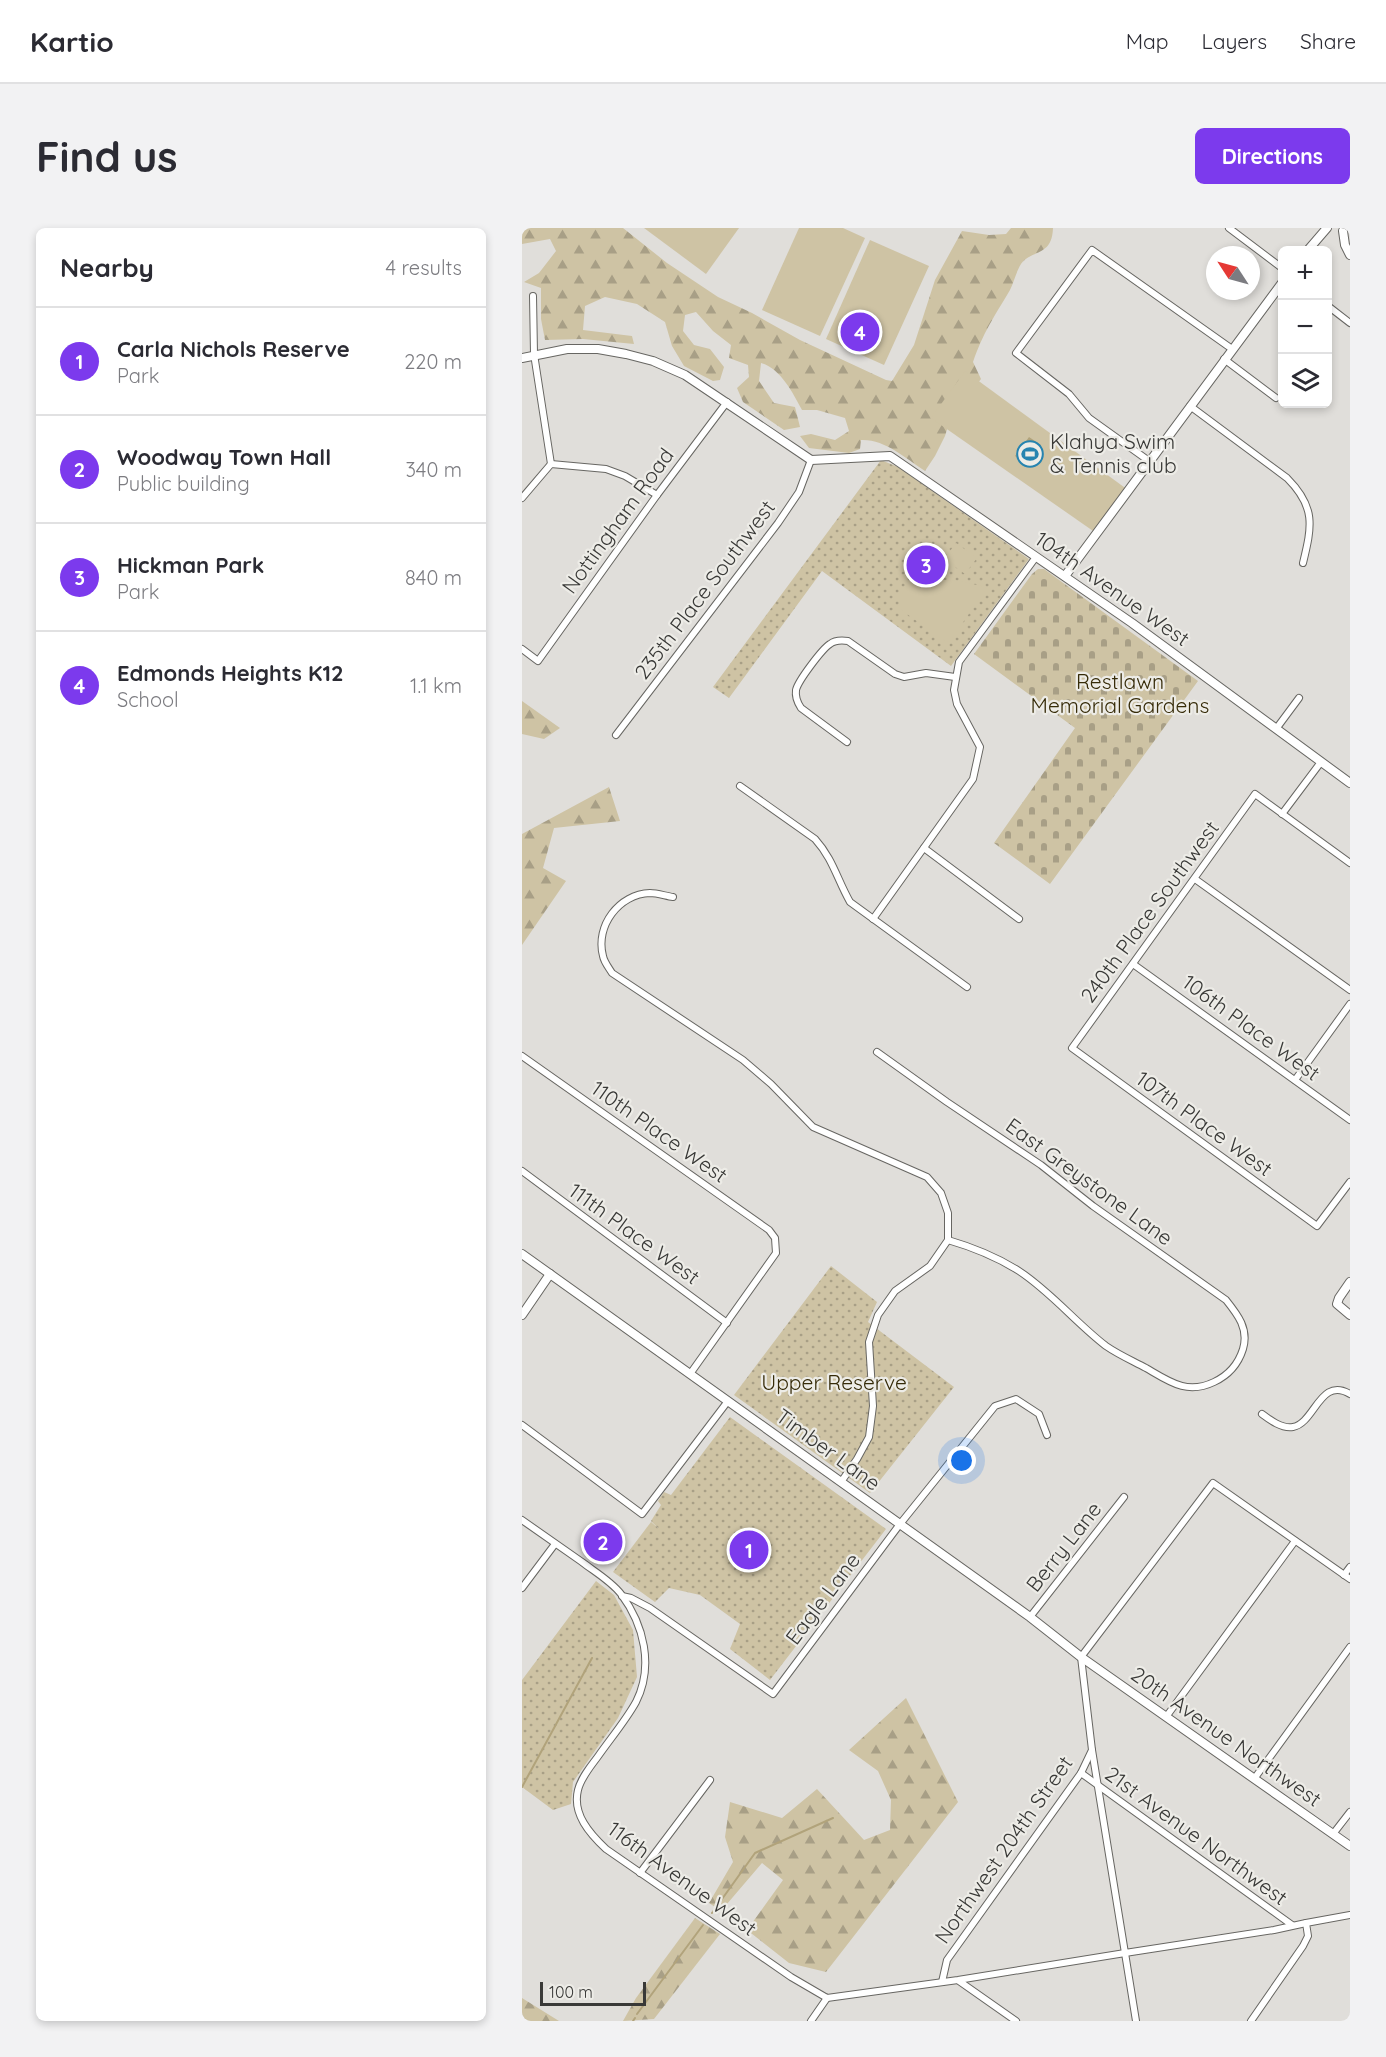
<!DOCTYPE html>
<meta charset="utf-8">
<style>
body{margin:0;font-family:Quicksand,sans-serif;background:#f2f2f3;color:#2b2b33}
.controls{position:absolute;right:18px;top:18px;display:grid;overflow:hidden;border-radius:9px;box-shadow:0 3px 9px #0003}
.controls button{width:54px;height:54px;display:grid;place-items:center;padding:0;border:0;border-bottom:2px solid #e1e1e2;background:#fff;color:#2b2b33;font:30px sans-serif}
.compass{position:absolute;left:684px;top:18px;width:54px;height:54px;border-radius:50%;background:#fff;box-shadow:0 3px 9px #0003;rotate:306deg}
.scale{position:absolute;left:18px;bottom:15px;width:106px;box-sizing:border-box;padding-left:6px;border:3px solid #393937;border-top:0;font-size:16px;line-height:21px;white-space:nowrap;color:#393937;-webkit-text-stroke:4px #edece7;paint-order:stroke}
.you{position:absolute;left:440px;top:1233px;width:21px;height:21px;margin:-15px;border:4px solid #fff;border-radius:50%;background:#1a73e8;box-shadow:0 0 0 9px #1a73e833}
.badge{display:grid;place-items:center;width:39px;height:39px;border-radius:50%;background:#7c3aed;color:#fff;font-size:20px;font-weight:700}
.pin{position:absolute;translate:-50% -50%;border:3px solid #fff;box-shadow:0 2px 6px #0006}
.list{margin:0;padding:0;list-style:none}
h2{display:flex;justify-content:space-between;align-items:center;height:78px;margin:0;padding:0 24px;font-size:26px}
h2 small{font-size:20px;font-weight:400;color:#7c7c81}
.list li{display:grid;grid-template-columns:39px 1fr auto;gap:18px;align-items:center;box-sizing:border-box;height:108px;padding:0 24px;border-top:2px solid #e1e1e2}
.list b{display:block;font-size:22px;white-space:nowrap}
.list p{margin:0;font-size:20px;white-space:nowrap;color:#7c7c81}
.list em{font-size:20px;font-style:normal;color:#7c7c81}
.icon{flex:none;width:33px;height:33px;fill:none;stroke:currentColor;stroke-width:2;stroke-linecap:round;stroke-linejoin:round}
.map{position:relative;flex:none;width:828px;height:1793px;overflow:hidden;border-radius:9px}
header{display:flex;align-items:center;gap:36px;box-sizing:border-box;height:84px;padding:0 30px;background:#fff;border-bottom:2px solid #e1e1e2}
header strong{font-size:28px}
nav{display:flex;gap:33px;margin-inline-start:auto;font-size:21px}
.intro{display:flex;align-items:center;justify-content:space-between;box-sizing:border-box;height:144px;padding:0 36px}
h1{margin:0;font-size:42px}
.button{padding:15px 27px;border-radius:9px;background:#7c3aed;color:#fff;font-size:21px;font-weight:700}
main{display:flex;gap:36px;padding:0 36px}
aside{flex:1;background:#fff;border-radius:9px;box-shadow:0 3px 9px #0003}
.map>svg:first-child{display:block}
.forest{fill:url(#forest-firs)}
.cemetery{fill:url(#cemetery-stones)}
.park{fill:url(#park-dots)}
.pitch{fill:#cec3a4}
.water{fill:url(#water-ripples)}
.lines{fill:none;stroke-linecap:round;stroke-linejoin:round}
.stream{stroke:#b1a37b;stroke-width:2}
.street-casing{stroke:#676662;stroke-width:8}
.secondary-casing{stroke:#676662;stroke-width:10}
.street{stroke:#fff;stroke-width:6}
.secondary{stroke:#fff;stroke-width:8}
.labels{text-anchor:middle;stroke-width:4.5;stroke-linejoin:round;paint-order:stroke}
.poi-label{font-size:21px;fill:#393937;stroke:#edece7;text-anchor:start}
.street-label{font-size:21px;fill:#393937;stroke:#edece7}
.park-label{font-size:21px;fill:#362b08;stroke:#edece7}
</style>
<header>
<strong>Kartio</strong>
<nav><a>Map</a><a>Layers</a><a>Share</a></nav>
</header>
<div class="intro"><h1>Find us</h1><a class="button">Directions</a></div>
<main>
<aside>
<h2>Nearby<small>4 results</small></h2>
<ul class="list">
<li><span class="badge">1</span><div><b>Carla Nichols Reserve</b><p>Park</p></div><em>220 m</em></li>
<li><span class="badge">2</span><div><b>Woodway Town Hall</b><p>Public building</p></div><em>340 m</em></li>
<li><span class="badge">3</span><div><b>Hickman Park</b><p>Park</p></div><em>840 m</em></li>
<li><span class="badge">4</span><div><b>Edmonds Heights K12</b><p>School</p></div><em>1.1 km</em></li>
</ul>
</aside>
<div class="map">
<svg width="828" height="1793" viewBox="0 0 828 1793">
<defs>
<pattern id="forest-firs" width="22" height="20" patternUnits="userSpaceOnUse" patternTransform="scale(1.5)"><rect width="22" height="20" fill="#cec3a4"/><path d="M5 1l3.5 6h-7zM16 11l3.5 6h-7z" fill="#a89f86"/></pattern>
<pattern id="cemetery-stones" width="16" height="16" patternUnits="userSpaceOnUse" patternTransform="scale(1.5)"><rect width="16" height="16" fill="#cec3a4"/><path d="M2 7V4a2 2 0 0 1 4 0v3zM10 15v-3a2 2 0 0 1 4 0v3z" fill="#a89f86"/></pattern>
<pattern id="park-dots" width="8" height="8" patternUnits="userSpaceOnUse" patternTransform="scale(1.5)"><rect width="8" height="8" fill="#cec3a4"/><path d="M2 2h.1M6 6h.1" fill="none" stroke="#a89f86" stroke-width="1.8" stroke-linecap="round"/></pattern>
<pattern id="water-ripples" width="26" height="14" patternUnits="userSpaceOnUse" patternTransform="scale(1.5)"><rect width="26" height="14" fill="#b1a37b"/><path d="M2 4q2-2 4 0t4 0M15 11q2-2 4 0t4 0" fill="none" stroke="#918666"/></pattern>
</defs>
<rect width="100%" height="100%" fill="#e0deda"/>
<g class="forest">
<path d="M 0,0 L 101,0 L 145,35 L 196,69 L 230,85 L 278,112 L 364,152 L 370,153 L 392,117 L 413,52 L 440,3 L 467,7 L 484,6 L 489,0 L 531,0 C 530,29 510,21 499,36 C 494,44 492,54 488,62 C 472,89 461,105 451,134 L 459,151 L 428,192 L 423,208 L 413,228 L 403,243 C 383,230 363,211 339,212 L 338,221 L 327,225 L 287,220 L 278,208 L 289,206 L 313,212 L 327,203 L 323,190 L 295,182 L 280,182 C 271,165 258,140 239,135 L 237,153 L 252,175 L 273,179 L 278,199 L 262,202 L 221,174 L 215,160 L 227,149 L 226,137 L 207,130 L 209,117 L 191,103 L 174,84 L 163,87 L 161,103 L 172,117 L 188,121 L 202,139 L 198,152 L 191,153 L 162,138 L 150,118 L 143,94 L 115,76 L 83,69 L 63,78 L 61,102 L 110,108 L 112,116 L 61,111 L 23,112 L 19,91 L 19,60 L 2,54 L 17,45 L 34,23 L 28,11 L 0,16 Z"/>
<path d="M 0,473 L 38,500 L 22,511 L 0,506 Z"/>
<path d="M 87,559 L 98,593 L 32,600 L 21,640 L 44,653 L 0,717 L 0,606 Z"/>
<path d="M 384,1470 L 436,1574 L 304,1744 L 267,1735 L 225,1702 L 261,1652 L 240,1635 L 199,1683 L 187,1675 L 211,1634 L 203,1609 L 208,1574 L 260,1590 L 295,1561 L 342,1612 L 368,1602 L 369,1572 L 356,1543 L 327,1522 Z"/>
<path d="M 173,1690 L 198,1706 L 132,1791 L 101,1793 L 114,1770 Z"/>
<path d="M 0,1770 L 37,1793 L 0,1793 Z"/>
</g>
<path class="cemetery" d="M 516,341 L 522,341 L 676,453 L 528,656 L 472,615 L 553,500 L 452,426 L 510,346 Z"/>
<g class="park">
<path d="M 359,232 L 376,239 L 507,331 L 429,438 L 300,343 L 207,470 L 191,459 Z"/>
<path d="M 309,1038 L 355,1074 L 346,1094 L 432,1159 L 348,1265 L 212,1167 Z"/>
<path d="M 208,1189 L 364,1301 L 248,1452 L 208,1421 L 218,1396 L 178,1367 L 147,1360 L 133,1374 L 91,1344 L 129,1294 L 136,1300 L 129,1293 L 139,1277 L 136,1273 L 142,1264 L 149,1267 Z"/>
<path d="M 74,1353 L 92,1367 L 111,1402 L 115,1449 L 96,1490 L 51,1554 L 49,1576 L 31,1582 L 0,1559 L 0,1452 Z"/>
</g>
<g class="pitch">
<path d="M 122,0 L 217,0 L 184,46 Z"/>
<path d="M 277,0 L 321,0 L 343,10 L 298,108 L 240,82 Z"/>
<path d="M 348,12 L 407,38 L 362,137 L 304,111 Z"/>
<path d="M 443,143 L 606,262 L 574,305 L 409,190 Z"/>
<path d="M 434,315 L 455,330 L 443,346 L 422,331 Z"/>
<path d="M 396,346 L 409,355 C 426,348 448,355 465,360 L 428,413 L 424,414 L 375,379 L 381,374 L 377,370 Z"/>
</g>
<path class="water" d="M 507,209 L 519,217 L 506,238 L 493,228 Z"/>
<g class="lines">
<g class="stream">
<path d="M 0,1559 L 70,1430"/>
<path d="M 190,1685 L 233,1625 L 311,1590"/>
<path d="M 115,1786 L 181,1697"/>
<path d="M 111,1793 L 113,1790"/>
</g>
<g class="street-casing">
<g id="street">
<path d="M 707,0 L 760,40"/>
<path d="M 11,68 L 12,126 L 29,236"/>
<path d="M 806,78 L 828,95"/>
<path d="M 702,131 L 754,170"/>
<path d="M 668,178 L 765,250 C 794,279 790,298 781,335"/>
<path d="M 627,233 L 567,190 L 547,166 L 494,125 L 570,22 L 710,121"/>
<path d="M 0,270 L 29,236 L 84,241 L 103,248 L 135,267"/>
<path d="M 0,421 L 16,433 L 135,267 L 205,174"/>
<path d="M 754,501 L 777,470"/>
<path d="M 94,507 L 256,295 L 277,264 L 289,232"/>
<path d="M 325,514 L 279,480 C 275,474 273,469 274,462 C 276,453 300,421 308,416 C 313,412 319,412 326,413 L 373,446 L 382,449 L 404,445 L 433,449"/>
<path d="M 218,558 L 293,611 C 311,631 315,651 328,674 L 445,759"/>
<path d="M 760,586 L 799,534"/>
<path d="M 402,620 L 497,691"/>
<path d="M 828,635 L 733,566 L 550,820 L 795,998 L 828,954"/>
<path d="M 673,651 L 828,762"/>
<path d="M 151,669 C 144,668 135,665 128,665 C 97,666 73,698 81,728 C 82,734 87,740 90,745 L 221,832 L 249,856 L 291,899 L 405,949 L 419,965 L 426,985 L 426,1012"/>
<path d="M 351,691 L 451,551 L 458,519 L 435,476 L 432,462 L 437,434 L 514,329"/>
<path d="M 611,736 L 828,892"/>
<path d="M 355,824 L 425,874 L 519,937 L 571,978 L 704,1072 C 716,1087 727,1101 721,1121 C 716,1137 707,1147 692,1154 C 665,1167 648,1154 624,1140 C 611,1133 597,1127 584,1118 C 554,1095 529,1064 497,1043 C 475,1029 450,1019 426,1012"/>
<path d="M 0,828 L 247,1002 L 253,1010 L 254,1025 L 168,1146"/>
<path d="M 773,852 L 828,776"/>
<path d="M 0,943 L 205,1095"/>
<path d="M 740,1186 C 748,1192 760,1201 771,1199 C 793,1195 798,1148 828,1166"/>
<path d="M 0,1197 L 120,1286 L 206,1173"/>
<path d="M 319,1254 L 335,1231 L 347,1209 L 351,1178 L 347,1114 L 356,1087 L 373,1063 L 408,1038 L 426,1012"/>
<path d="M 0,1292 C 20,1306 40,1320 60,1334 C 73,1344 89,1353 99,1366 C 122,1397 132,1438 114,1474 C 104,1492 89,1510 77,1527 C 70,1537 59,1549 56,1562 C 50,1586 68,1606 84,1621 L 269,1749 L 305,1770 L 436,1752 L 603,1725 L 614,1793"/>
<path d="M 822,1347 L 828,1339"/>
<path d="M 0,1360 L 33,1316"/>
<path d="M 100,1368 L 109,1370 L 128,1380 L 251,1466 L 378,1296 L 473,1178 L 494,1171 L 517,1186 L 525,1207"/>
<path d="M 508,1389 L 602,1269"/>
<path d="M 644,1489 L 773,1313"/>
<path d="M 570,1522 L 603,1725 L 752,1702 L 784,1695"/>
<path d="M 559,1545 L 770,1697"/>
<path d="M 732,1551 L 828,1419"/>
<path d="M 811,1606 L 828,1584"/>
<path d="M 118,1645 L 188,1552"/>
<path d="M 437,1753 L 494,1793"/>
<path d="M 420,1754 L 425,1732 L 559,1545 L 570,1522 L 559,1429 L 691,1255 L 828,1351"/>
<path d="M 289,1793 L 305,1770"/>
<path d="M 729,1793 L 781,1718 L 786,1708 L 784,1695 L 828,1687"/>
</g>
</g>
<g class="secondary-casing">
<g id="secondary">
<path d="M 821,3 L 823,17 L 828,27"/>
<path d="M 786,22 L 805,0"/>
<path d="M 0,130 L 45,121 L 76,121 L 104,126 L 131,133 L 163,147 L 289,232 L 368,228 L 610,395 L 828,555"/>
<path d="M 543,348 L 760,55"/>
<path d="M 0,1026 L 508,1389 L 559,1429 L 828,1618"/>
<path d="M 828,1054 L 817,1070 L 815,1076 L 828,1087"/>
<path d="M 0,1087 L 28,1046"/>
</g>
</g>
<use href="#street" class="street"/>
<use href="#secondary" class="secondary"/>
</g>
<defs>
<g id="stadium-ring" transform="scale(1.35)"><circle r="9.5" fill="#edece7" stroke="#2684b0" stroke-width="1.5"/><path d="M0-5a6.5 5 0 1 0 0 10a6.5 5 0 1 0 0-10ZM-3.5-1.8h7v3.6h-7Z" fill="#2684b0"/></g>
</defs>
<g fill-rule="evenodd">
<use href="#stadium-ring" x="508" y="226"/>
</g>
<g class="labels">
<g class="poi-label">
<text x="528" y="221">Klahya Swim<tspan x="528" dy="24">&amp; Tennis club</tspan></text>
</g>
<g class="street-label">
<text transform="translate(96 293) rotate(-54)" y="7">Nottingham Road</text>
<text transform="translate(590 361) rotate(35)" y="7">104th Avenue West</text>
<text transform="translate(183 362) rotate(-53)" y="7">235th Place Southwest</text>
<text transform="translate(628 684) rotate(-54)" y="7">240th Place Southwest</text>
<text transform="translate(729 800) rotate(36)" y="7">106th Place West</text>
<text transform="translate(682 896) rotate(36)" y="7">107th Place West</text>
<text transform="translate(137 904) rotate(35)" y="7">110th Place West</text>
<text transform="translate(567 954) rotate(36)" y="7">East Greystone Lane</text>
<text transform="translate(112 1006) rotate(36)" y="7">111th Place West</text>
<text transform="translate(306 1222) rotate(36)" y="7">Timber Lane</text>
<text transform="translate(542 1319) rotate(-52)" y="7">Berry Lane</text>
<text transform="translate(301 1371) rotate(-53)" y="7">Eagle Lane</text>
<text transform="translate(704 1509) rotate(35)" y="7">20th Avenue Northwest</text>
<text transform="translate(674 1608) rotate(36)" y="7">21st Avenue Northwest</text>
<text transform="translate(482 1622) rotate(-55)" y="7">Northwest 204th Street</text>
<text transform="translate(160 1651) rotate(36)" y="7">116th Avenue West</text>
</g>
<g class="park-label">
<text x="598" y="461">Restlawn<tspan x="598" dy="24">Memorial Gardens</tspan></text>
<text x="312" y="1162">Upper Reserve</text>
</g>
</g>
</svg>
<div class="controls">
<button>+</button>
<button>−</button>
<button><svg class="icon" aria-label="layers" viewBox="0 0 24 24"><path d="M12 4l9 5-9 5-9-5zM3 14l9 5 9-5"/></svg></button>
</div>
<svg class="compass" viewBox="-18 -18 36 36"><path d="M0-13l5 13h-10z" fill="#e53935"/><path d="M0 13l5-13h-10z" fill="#7c7c81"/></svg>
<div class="scale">100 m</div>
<div class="you"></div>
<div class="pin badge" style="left:227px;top:1322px">1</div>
<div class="pin badge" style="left:81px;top:1314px">2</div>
<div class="pin badge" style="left:404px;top:337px">3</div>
<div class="pin badge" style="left:338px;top:104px">4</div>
</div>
</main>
